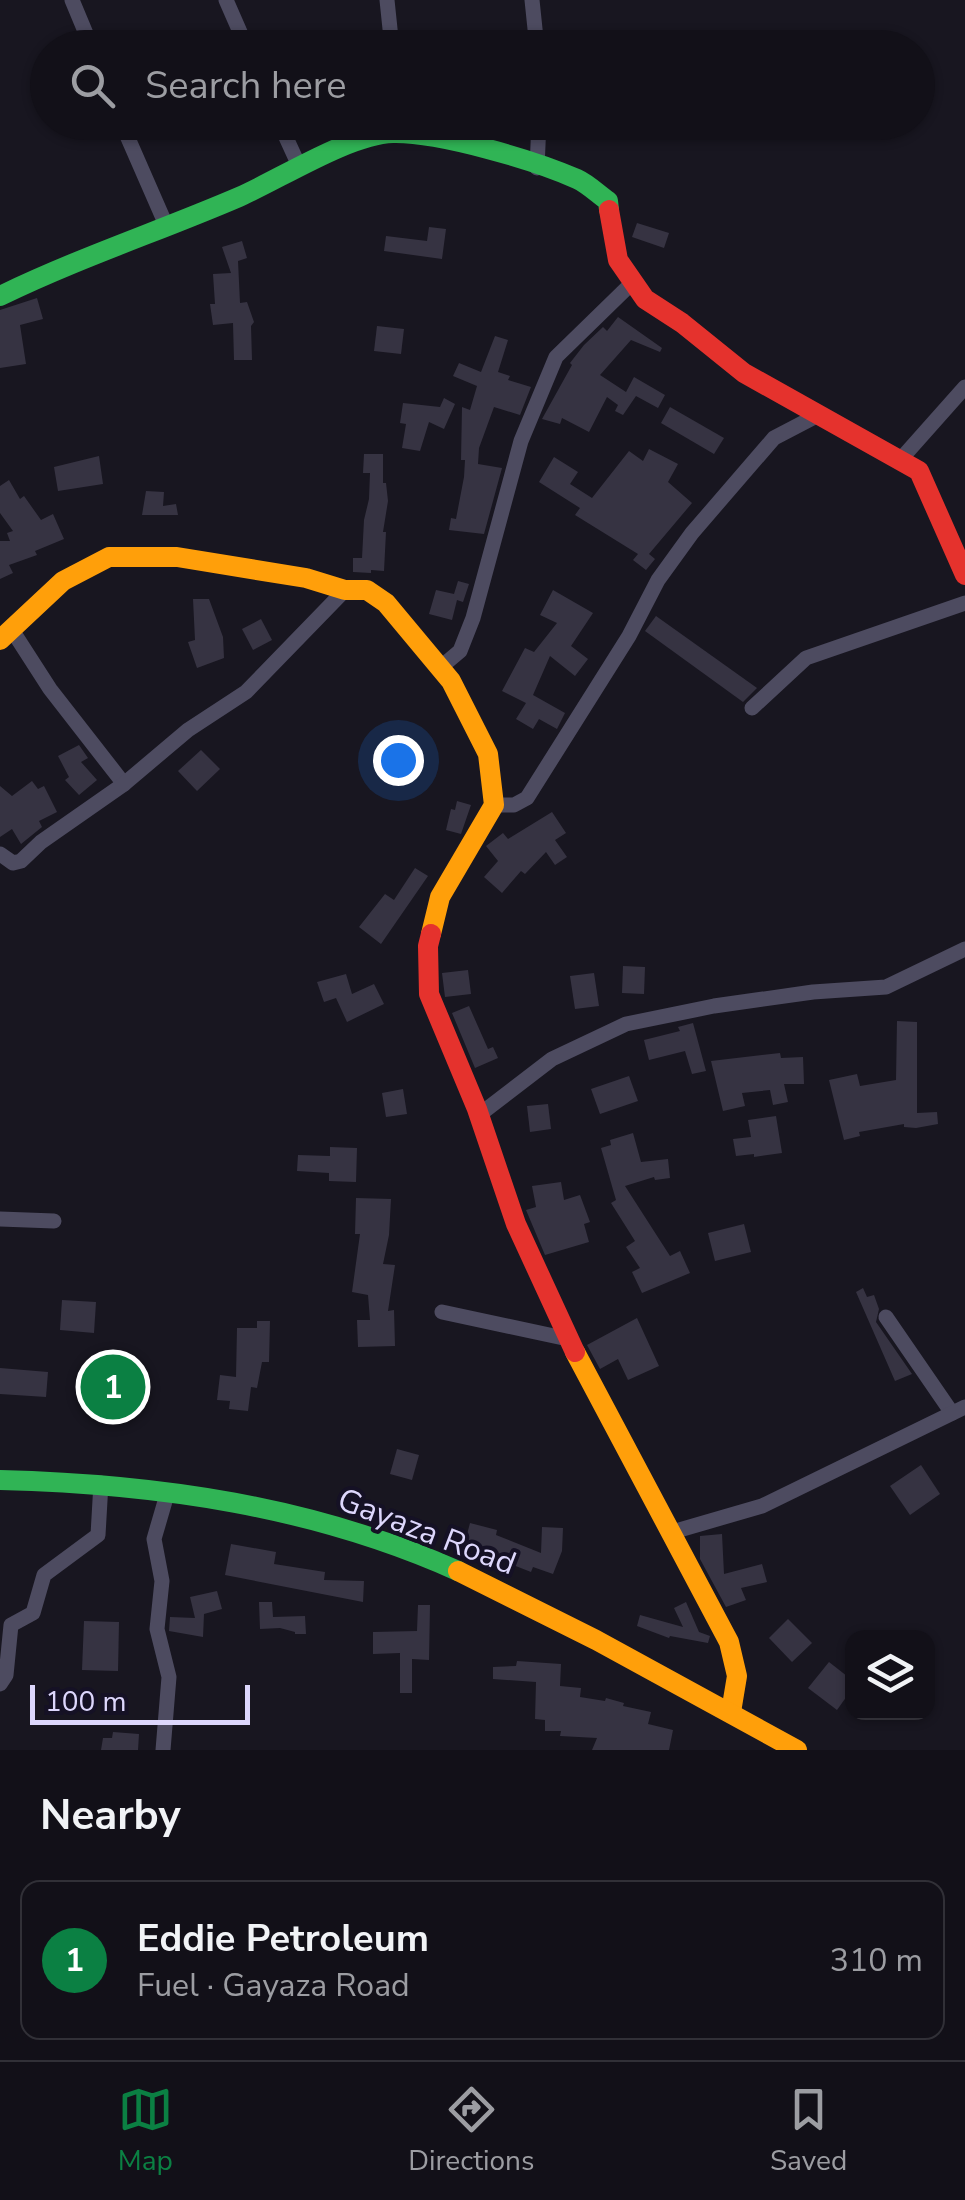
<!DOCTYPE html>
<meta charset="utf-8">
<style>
body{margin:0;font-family:"Nunito Sans",sans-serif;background:#1b1921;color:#f1f3f6}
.controls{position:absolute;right:30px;bottom:30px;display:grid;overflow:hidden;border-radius:20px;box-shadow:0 2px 8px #0004}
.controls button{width:90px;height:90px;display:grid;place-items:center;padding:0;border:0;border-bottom:2px solid #313037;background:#121018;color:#f1f3f6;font:50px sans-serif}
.scale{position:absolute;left:30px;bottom:25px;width:220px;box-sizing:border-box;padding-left:10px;border:5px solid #ddd7fc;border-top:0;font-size:28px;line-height:35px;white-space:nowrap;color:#ddd7fc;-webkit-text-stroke:8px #151125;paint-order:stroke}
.you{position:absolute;left:398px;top:760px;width:35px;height:35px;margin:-25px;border:8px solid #fff;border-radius:50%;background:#1a73e8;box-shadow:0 0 0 15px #1a73e833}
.badge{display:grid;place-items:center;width:65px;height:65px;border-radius:50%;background:#0b8043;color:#fff;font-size:32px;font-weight:700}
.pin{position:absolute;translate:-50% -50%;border:5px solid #fff;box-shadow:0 2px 10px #0006}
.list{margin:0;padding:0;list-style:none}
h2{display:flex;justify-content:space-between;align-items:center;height:130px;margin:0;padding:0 40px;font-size:42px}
h2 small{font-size:32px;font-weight:400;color:#9c9da2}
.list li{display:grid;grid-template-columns:65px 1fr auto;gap:30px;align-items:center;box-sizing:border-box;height:160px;margin:0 20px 20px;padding:0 20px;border:2px solid #313037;border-radius:20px}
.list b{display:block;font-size:38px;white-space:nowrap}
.list p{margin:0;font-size:32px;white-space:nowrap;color:#9c9da2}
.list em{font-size:32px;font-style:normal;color:#9c9da2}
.icon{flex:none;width:55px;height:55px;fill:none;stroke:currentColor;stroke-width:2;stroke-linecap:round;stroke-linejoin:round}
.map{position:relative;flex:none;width:965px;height:1750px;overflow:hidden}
.search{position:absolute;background:#121018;box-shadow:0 2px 8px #0004;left:30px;right:30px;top:30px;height:110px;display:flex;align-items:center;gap:25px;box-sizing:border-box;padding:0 35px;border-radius:55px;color:#9c9da2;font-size:38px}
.sheet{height:310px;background:#121018}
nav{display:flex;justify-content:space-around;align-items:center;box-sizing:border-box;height:140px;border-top:2px solid #313037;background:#121018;font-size:28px;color:#9c9da2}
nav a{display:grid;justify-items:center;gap:5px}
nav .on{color:#0b8043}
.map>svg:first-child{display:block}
.building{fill:#363342}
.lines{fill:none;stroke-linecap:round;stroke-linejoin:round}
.street{stroke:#4d4b60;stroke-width:15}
.fast{stroke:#30b455;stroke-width:20}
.slow{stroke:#ff9f0a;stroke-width:20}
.jam{stroke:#e5322d;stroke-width:20}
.labels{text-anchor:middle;stroke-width:8;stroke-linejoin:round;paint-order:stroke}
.street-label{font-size:32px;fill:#ddd7fc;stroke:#151125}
</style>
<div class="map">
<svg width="965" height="1750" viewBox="0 0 965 1750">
<rect width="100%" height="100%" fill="#181620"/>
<g class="building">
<path d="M 637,223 L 669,233 L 664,248 L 632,237 Z"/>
<path d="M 429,227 L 446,229 L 442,259 L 384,251 L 386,236 L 427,241 Z"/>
<path d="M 242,241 L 247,258 L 238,261 L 240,303 L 247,302 L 254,322 L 251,326 L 252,360 L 234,360 L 233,323 L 213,325 L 210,304 L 215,304 L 213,274 L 231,273 L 222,247 Z"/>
<path d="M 37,298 L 43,319 L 20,325 L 26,364 L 0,368 L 0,310 Z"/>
<path d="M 618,317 L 662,348 L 660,352 L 631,340 L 600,375 L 626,392 L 634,377 L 665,395 L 658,408 L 636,396 L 623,415 L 615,411 L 618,405 L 607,397 L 589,432 L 562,418 L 560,424 L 542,419 L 572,365 L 570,363 L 584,345 L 603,327 L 607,331 Z"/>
<path d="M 377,326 L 404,329 L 401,354 L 374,351 Z"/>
<path d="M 495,336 L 508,340 L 498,372 L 510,376 L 508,380 L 531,387 L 520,415 L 494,407 L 479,448 L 478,464 L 502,468 L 484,534 L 449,530 L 451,518 L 456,519 L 464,477 L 465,460 L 461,460 L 462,407 L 470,410 L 477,386 L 453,376 L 459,363 L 481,372 Z"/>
<path d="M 444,398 L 455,404 L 444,429 L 429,422 L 420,451 L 402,448 L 406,424 L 400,423 L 403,403 L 440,407 Z"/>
<path d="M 670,407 L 724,438 L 714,454 L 661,423 Z"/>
<path d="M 649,449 L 678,464 L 668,482 L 692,503 L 649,554 L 655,559 L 646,570 L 633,560 L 638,554 L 575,515 L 580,508 L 539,482 L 554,457 L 578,472 L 570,484 L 592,498 L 629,451 L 643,461 Z"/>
<path d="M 364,454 L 383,454 L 383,483 L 386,483 L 388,501 L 383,532 L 386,532 L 384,571 L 371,570 L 371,573 L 353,572 L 353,558 L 362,558 L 364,520 L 369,499 L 370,473 L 363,473 Z"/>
<path d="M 99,456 L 103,484 L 58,491 L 54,467 Z"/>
<path d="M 9,480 L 20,499 L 24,496 L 41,520 L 53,514 L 64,539 L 35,551 L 37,555 L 9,565 L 13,573 L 0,579 L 0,541 L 10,541 L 7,533 L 13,531 L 0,513 L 0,486 Z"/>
<path d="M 146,491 L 164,492 L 163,506 L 176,504 L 178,515 L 142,515 Z"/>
<path d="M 458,581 L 469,584 L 463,602 L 457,600 L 452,620 L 429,614 L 436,590 L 454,594 Z"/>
<path d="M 553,590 L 593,613 L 571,646 L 588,659 L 575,676 L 550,656 L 533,695 L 565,713 L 557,729 L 539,719 L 533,729 L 516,719 L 526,703 L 502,691 L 525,648 L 534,652 L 557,623 L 540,615 Z"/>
<path d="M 193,599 L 209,599 L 223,637 L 224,658 L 197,668 L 188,642 L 195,640 Z"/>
<path d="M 656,616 L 757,688 L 743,702 L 645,631 Z"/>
<path d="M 261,619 L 272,640 L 253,650 L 242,629 Z"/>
<path d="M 79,745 L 88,758 L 81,762 L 97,780 L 79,795 L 65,780 L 69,777 L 58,756 Z"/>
<path d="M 201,750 L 220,769 L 197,791 L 178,771 Z"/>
<path d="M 32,781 L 38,789 L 44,786 L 57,812 L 39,821 L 42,827 L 21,844 L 12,829 L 0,837 L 0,786 L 12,796 Z"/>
<path d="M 457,801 L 471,805 L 461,834 L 446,830 L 451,809 L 455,810 Z"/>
<path d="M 552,812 L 566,833 L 555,840 L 567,857 L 555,865 L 546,852 L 525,874 L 521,871 L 502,893 L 484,877 L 498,861 L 486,846 L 503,833 L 508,839 Z"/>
<path d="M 415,868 L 428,876 L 381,944 L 359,927 L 385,894 L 394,900 Z"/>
<path d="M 623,966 L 645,967 L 644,994 L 622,993 Z"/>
<path d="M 468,970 L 471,994 L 445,997 L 442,973 Z"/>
<path d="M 594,973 L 599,1006 L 575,1009 L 570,976 Z"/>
<path d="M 346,974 L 352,994 L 374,984 L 384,1004 L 347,1022 L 336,998 L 324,1002 L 317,982 Z"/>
<path d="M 469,1006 L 488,1049 L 493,1047 L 498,1058 L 475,1068 L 452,1013 Z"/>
<path d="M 897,1021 L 917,1022 L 917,1113 L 937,1112 L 938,1124 L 916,1128 L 904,1127 L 904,1124 L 859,1132 L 860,1136 L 844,1140 L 829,1080 L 857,1074 L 860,1086 L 896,1080 Z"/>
<path d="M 693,1023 L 706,1071 L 692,1074 L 685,1051 L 649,1060 L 644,1040 L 680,1031 L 678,1027 Z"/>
<path d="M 780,1053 L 781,1058 L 803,1057 L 804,1084 L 784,1084 L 788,1102 L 773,1105 L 770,1090 L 742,1093 L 745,1106 L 723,1111 L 711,1061 Z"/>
<path d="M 629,1076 L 638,1101 L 600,1114 L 591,1089 Z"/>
<path d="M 403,1089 L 407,1114 L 386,1117 L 382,1093 Z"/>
<path d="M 548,1104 L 551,1129 L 530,1132 L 527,1106 Z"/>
<path d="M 776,1116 L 782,1153 L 754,1157 L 754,1154 L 736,1156 L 733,1139 L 751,1137 L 748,1120 Z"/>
<path d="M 633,1133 L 641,1162 L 668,1159 L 670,1178 L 655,1180 L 654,1177 L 625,1186 L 670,1256 L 680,1251 L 690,1273 L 642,1293 L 632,1272 L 640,1268 L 626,1247 L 635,1241 L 611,1203 L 616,1200 L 601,1148 L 611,1145 L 610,1140 Z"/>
<path d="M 330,1147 L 357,1148 L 356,1182 L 329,1181 L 329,1173 L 297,1171 L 298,1155 L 330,1156 Z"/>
<path d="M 561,1182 L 564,1200 L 580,1195 L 590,1222 L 584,1224 L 589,1242 L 545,1255 L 526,1210 L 536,1207 L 532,1186 Z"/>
<path d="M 356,1198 L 391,1199 L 389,1235 L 383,1264 L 395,1265 L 388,1311 L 394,1310 L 395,1346 L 358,1347 L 357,1320 L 370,1320 L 368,1295 L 352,1292 L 360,1234 L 355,1234 Z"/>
<path d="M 744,1224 L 751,1252 L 715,1261 L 708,1233 Z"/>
<path d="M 863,1288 L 867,1297 L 874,1295 L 879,1309 L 876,1322 L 912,1374 L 895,1381 L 856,1292 Z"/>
<path d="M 62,1300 L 96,1302 L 94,1333 L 60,1330 Z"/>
<path d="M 637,1318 L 659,1366 L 628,1380 L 618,1359 L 600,1369 L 587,1345 Z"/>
<path d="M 257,1321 L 270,1321 L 269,1362 L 262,1362 L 257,1388 L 251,1387 L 248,1411 L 229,1409 L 230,1401 L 217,1400 L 220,1375 L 236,1377 L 237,1328 L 257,1328 Z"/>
<path d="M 0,1368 L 48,1372 L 46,1397 L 0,1394 Z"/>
<path d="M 397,1449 L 419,1455 L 412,1480 L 390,1474 Z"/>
<path d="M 921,1465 L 940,1494 L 910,1515 L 890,1486 Z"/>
<path d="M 470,1523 L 497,1530 L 496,1535 L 541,1553 L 542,1527 L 563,1528 L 562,1551 L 553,1574 L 533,1567 L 531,1572 L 498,1559 L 500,1555 L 480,1546 L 465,1542 Z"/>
<path d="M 722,1534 L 724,1574 L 762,1564 L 767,1582 L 741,1588 L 746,1600 L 726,1607 L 700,1559 L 700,1536 Z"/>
<path d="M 231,1544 L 276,1552 L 274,1564 L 325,1572 L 324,1580 L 364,1581 L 363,1602 L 225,1575 Z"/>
<path d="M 217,1591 L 222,1609 L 204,1614 L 203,1637 L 169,1631 L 170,1617 L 195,1618 L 190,1597 Z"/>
<path d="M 259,1602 L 272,1602 L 273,1617 L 305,1616 L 306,1634 L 295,1634 L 295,1632 L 280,1628 L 260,1629 Z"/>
<path d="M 686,1602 L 699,1632 L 710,1636 L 708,1643 L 670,1636 L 669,1638 L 637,1626 L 640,1615 L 683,1627 L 674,1608 Z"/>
<path d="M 418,1605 L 430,1605 L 429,1660 L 412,1659 L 412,1693 L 400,1693 L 400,1653 L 373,1654 L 373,1632 L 417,1631 Z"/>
<path d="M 788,1619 L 812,1643 L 792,1662 L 769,1638 Z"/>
<path d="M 84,1621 L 119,1622 L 118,1671 L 82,1670 Z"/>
<path d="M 517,1661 L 561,1664 L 560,1686 L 581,1688 L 580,1697 L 605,1701 L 606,1698 L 624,1703 L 623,1706 L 651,1712 L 648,1724 L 673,1730 L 669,1750 L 592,1750 L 597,1738 L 560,1736 L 561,1731 L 545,1731 L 545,1720 L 535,1719 L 536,1682 L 493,1679 L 493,1667 L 516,1666 Z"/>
<path d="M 829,1662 L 852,1680 L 852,1689 L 837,1710 L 808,1688 Z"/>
<path d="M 113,1732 L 139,1734 L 138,1750 L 101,1750 L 103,1738 L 112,1738 Z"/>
</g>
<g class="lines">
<g class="street">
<path d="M 72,0 L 92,48"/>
<path d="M 226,0 L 247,48"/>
<path d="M 387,0 L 392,48"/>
<path d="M 532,0 L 537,48"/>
<path d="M 121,122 L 166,225"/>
<path d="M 279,122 L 300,168"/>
<path d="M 537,168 L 539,122"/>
<path d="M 901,459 L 965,387"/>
<path d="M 12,630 L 50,689 L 124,784"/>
<path d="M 441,667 L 460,651 L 473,618 L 521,441 L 556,357 L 633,282"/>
<path d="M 752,708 L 806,658 L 965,603"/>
<path d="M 494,805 L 514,805 L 527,798 L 629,636 L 658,580 L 692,533 L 774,438 L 820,414"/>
<path d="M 0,854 L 13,863 L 21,861 L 41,842 L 124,784 L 188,730 L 246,692 L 345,590"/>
<path d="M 479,1115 L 552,1059 L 626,1024 L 714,1006 L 813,992 L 886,987 L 965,949"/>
<path d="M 0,1219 L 54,1221"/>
<path d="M 442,1312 L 568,1339"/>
<path d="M 886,1317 L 952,1413"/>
<path d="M 669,1533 L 762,1506 L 965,1407"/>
<path d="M 0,1684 L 6,1675 L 11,1625 L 33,1613 L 44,1575 L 98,1535 L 101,1483"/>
<path d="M 163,1750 L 169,1677 L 157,1629 L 162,1581 L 154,1539 L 168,1491"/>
</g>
<g class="fast">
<path d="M 0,296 C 78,258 160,231 239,197 C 280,179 350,134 393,133 C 439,132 534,160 577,179 C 588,184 598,194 608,201 L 609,210"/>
<path d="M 0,1480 C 158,1484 313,1506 458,1571"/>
</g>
<g class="slow">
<path d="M 0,640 L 63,581 L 109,557 L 177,557 L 306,578 L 345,590 L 367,590 L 386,603 L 451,681 L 488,754 L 494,805 L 440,897 L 431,934"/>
<path d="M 575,1352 L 729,1642 L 737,1676 L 731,1712"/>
<path d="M 458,1571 L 596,1640 L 797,1750"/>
</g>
<g class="jam">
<path d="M 609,210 L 618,260 L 645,299 L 682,323 L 744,373 L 919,471 L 965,575"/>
<path d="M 431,934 L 428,946 L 429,994 L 477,1109 L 516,1224 L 575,1352"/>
</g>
</g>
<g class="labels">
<g class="street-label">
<text transform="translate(427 1531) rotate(21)" y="11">Gayaza Road</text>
</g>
</g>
</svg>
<div class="controls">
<button><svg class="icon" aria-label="layers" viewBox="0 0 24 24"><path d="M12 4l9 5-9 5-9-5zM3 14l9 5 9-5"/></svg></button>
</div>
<div class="scale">100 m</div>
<div class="you"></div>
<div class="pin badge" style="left:113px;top:1387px">1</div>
<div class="search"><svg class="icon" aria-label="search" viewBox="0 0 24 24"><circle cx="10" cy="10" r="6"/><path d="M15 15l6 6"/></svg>Search here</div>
</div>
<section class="sheet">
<h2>Nearby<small></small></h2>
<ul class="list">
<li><span class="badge">1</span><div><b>Eddie Petroleum</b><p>Fuel · Gayaza Road</p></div><em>310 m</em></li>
</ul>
</section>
<nav>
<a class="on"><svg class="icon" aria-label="map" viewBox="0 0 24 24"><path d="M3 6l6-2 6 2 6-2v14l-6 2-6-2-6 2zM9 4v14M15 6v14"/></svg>Map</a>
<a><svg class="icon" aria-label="directions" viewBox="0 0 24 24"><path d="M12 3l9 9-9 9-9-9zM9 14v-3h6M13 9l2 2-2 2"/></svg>Directions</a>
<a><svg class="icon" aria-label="saved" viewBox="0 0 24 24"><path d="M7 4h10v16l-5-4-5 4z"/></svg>Saved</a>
</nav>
